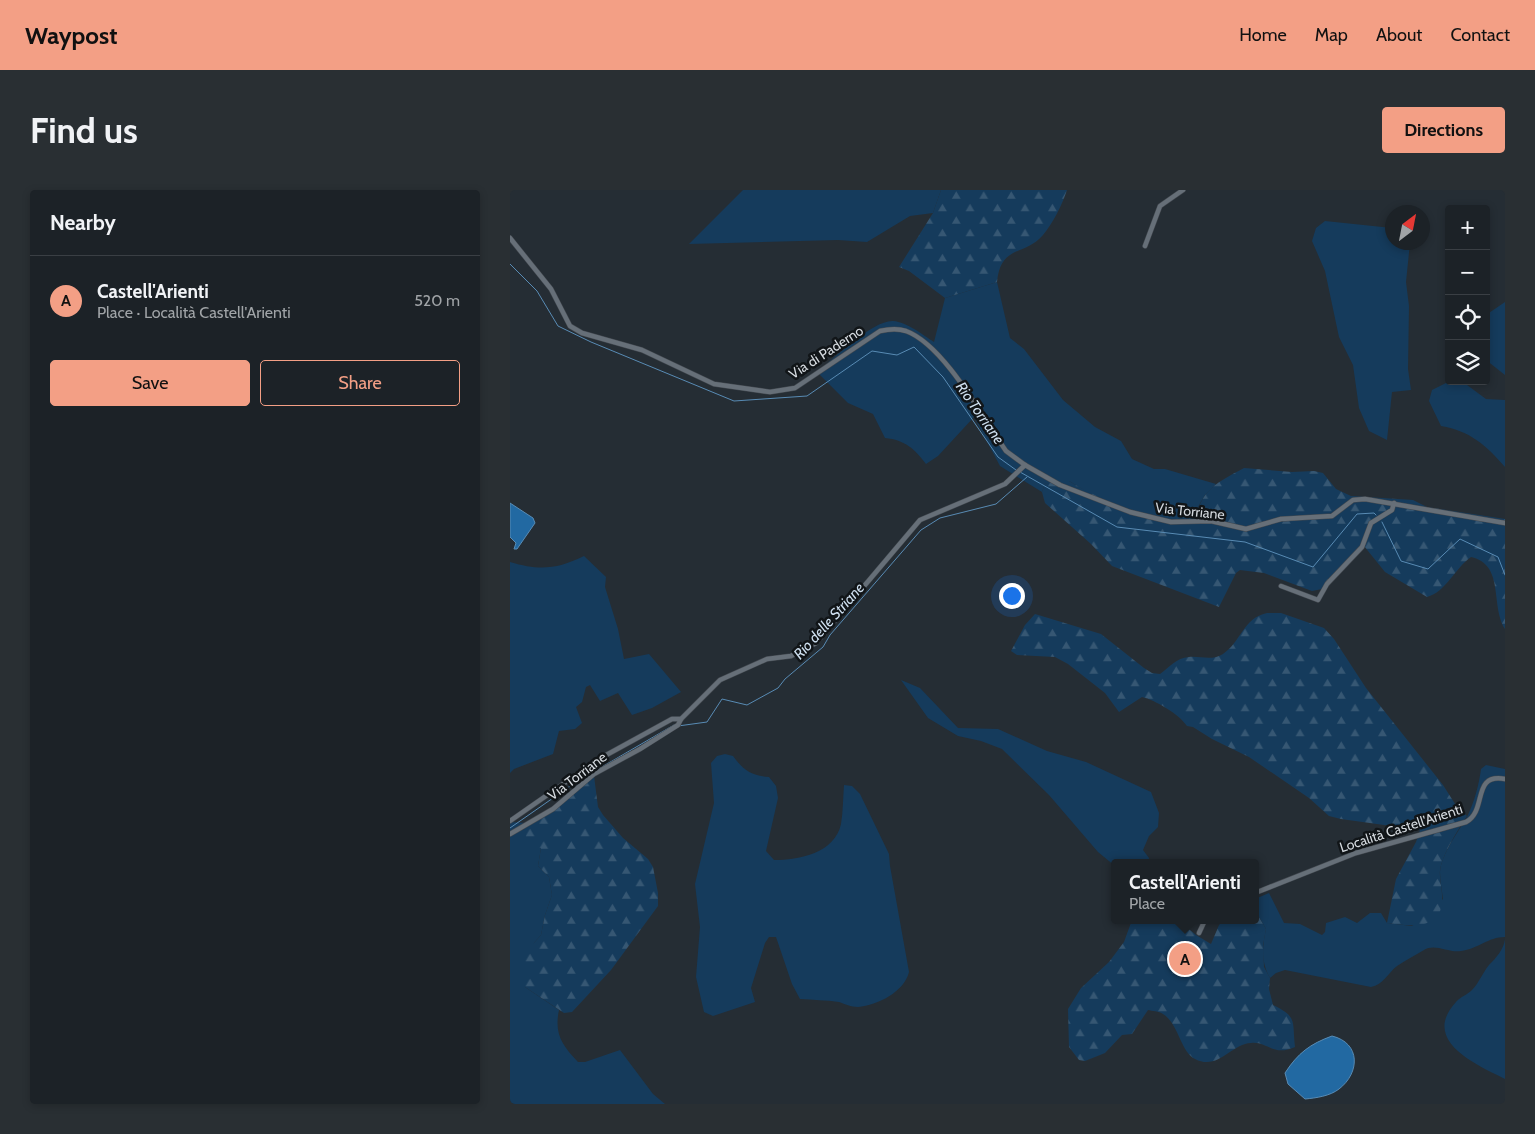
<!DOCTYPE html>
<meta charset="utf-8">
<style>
body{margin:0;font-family:Cabin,sans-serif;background:#292f33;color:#f1f3f6}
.controls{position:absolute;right:15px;top:15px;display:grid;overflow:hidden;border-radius:5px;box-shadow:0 2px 8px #0003}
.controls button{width:45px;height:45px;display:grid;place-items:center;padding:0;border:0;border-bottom:1px solid #3a3f44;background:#1c2227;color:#f1f3f6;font:25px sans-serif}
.compass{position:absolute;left:875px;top:15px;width:45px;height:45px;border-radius:50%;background:#1c2227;box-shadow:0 2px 8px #0003;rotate:32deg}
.you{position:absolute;left:501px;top:405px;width:18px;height:18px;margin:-12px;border:4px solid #fff;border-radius:50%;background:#1a73e8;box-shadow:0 0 0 8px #1a73e833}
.badge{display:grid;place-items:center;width:32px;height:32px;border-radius:50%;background:#f39f85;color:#111;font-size:16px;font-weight:700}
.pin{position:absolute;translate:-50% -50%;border:2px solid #fff;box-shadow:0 1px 5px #0006}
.popup{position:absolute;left:601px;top:669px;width:148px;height:65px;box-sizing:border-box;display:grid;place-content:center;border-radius:5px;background:#1c2227;filter:drop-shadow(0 1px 4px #0005);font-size:16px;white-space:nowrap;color:#a0a4a7}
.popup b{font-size:19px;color:#f1f3f6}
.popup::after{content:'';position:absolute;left:50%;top:100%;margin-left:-10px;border:10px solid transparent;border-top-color:#1c2227}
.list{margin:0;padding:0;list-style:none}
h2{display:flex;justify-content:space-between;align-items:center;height:65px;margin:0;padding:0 20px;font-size:21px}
h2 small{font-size:16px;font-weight:400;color:#a0a4a7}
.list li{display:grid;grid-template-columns:32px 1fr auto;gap:15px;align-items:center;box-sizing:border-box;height:90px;padding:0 20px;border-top:1px solid #3a3f44}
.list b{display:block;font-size:19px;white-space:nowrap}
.list p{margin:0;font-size:16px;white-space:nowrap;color:#a0a4a7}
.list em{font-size:16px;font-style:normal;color:#a0a4a7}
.actions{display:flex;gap:10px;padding:15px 20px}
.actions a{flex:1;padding:11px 0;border:1px solid #f39f85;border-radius:5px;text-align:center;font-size:18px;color:#f39f85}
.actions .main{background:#f39f85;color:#111}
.icon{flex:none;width:28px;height:28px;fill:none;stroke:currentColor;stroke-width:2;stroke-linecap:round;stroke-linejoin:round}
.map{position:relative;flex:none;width:995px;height:914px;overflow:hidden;border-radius:5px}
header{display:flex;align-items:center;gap:30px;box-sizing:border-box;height:70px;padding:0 25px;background:#f39f85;color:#111}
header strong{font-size:24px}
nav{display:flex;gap:28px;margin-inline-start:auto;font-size:18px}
.intro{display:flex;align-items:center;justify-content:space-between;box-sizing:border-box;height:120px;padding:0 30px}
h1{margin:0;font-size:35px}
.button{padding:12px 22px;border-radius:5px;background:#f39f85;color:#111;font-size:18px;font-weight:700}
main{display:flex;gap:30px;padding:0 30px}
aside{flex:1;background:#1c2227;border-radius:5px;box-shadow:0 2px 8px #0003}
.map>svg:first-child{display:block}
.green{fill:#153b5c}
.forest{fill:url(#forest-firs)}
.water{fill:#2269a2;stroke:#588bb4}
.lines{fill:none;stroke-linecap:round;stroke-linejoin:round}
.stream{stroke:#588bb4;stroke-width:1}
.minor-casing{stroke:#42484f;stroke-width:5.5}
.minor{stroke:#666f78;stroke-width:4.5}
.labels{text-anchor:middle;stroke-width:5;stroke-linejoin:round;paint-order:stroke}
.street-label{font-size:14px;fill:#d5dadf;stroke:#111518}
.water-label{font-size:15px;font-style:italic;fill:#cedfef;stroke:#111518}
</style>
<header>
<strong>Waypost</strong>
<nav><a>Home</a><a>Map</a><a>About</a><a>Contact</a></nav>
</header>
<div class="intro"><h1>Find us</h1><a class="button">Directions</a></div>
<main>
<aside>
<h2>Nearby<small></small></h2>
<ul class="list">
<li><span class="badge">A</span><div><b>Castell'Arienti</b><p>Place · Località Castell'Arienti</p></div><em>520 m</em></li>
</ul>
<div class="actions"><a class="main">Save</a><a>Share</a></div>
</aside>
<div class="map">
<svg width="995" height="914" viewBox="0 0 995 914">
<defs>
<pattern id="forest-firs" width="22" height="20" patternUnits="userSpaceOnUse" patternTransform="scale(1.25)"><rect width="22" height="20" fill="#153b5c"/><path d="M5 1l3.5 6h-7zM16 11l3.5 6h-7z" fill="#365773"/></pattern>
</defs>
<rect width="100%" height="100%" fill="#252d34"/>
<g class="green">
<path d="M 233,0 L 431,0 L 423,23 L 400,26 L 357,52 L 328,50 L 179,54 Z"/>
<path d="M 815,31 L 882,38 L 882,52 L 900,53 L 896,92 L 899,116 L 898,179 L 901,200 L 882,202 L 877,250 L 859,241 L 849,218 L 843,175 L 829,147 L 815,81 L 802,51 L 806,38 Z"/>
<path d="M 487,92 L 500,148 L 514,159 L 553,210 L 585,237 L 611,251 L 622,269 L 644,279 L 655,279 L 706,294 L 695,305 L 685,322 L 676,328 L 660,330 L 628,325 L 579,303 L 559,291 L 535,294 L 532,302 L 490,276 L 464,227 L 428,266 L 416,274 C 405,259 395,250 375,248 L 363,224 L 338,213 L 307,182 C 323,169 363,130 383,131 C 397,132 413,145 424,152 L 435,108 Z"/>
<path d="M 995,112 L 995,185 L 976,170 L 976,125 Z"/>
<path d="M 940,191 L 957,195 L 976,209 L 995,210 L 995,277 C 976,255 960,241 931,236 L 919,211 L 922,200 Z"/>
<path d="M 74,366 L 96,387 L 95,397 L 108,439 L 114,469 L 139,464 L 171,502 L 142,518 L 122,525 L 108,503 L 90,511 L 80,495 L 76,497 L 72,512 L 66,517 L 72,533 L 65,539 L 49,541 L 43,564 L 4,579 L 0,583 L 0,372 C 30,381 47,379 74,366 Z"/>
<path d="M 391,490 L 410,498 L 448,538 L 488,539 L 537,561 L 576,572 L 641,602 L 649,623 L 648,637 L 639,646 L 633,660 L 639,668 L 638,673 L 605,673 L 605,676 L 588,662 L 539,605 L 492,559 L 471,551 L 448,546 L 418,528 Z"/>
<path d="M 215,564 L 223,566 C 233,580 242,586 259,587 L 266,596 L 268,608 L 256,661 L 264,670 C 289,670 325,663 331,634 C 333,622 333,608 334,595 L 342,596 L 350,604 L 379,664 L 380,676 L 399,782 C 394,802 368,815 348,817 C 341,817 335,814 329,812 C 316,810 303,810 290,809 L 282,794 L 266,747 L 259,747 L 255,753 L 241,798 L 245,812 L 203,826 L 194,822 L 186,787 L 190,737 L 185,694 L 204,613 L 201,573 L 207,566 Z"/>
<path d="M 976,575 L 995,579 L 995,747 C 978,747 968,759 951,761 C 938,763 925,753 914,760 C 905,765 895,771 887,776 C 877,784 873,795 861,797 L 775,780 L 766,783 L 760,788 C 751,772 752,757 756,739 L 745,720 L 745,709 L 759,703 L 774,733 L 790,734 L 812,745 L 815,742 L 816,733 L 835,727 L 847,733 L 860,723 L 871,723 L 877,733 L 902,736 L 933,709 C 932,701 930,691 930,682 C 931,665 948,642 957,627 C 964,613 969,595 971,579 Z"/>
<path d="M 0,632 L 17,633 L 31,658 L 28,676 L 39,687 L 42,705 L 35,725 L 31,745 L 24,753 L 15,797 L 49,820 C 44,844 52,855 68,872 L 75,872 L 110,860 L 143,904 L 155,914 L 0,914 Z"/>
<path d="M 995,749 L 995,889 C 967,875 910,851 946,812 C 950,807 957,805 962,800 C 969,793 973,782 979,775 C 986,768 994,759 995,749 Z"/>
</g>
<g class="forest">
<path d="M 431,0 L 557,0 C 552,15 543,33 533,45 C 514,67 491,54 487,92 L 435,108 L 399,81 L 389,77 L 423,23 Z"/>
<path d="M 734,278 L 782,282 L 804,281 L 813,283 L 826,299 L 841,306 L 903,310 L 917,317 L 995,329 L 995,439 C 980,414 995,375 961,367 C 945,378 936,402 917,407 L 875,382 L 854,356 L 812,399 L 802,401 L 754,383 L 730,380 L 726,383 L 709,417 L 602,376 L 581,354 L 535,313 L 532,302 L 535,294 L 550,290 L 559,291 C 584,306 658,344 684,323 C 690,317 691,310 696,304 C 706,292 721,285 734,278 Z"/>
<path d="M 757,423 L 771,423 L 814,438 L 824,449 L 856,498 L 933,595 L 947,617 L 957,626 C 948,640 933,663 930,680 C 929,690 933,701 932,711 C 931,741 898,736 877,733 L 886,689 L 906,652 L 910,640 L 831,629 L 819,626 L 799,608 L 739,567 L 702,549 L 683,537 L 677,536 C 669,524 645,510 632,507 L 609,522 L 595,503 L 558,474 L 545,467 L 507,465 L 501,461 L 515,435 L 525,424 L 591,444 L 634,478 L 642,483 L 650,484 C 660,477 666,468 679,467 C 690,466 703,471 713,464 C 731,452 733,428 757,423 Z"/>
<path d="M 84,586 L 88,617 L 93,625 L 113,648 L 138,669 L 143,677 L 148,703 L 148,716 L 101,780 L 62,822 L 54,823 L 15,797 L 13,778 L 15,763 L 31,745 L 35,725 L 42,705 L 39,687 L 28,676 L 31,658 L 15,655 L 17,633 L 39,621 Z"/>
<path d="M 745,720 L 756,739 L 753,755 L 754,777 L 760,788 L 759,799 L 763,815 C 788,827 782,831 785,857 C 763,867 757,851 741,853 C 721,854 708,881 685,869 C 670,861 669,834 653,824 C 649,821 642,821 638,820 L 622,844 L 612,845 L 595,863 L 575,871 L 569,870 L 559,857 L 558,819 L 571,798 L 599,772 L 614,752 L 622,730 L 668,730 L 686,745 L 701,754 L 709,735 L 714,730 L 745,730 Z"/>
</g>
<g class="water">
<path d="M 0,313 L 23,328 L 25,333 L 7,359 L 4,359 L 6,353 L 0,347 Z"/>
<path d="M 822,846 C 851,853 850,883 829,899 C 820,906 806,908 795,909 L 778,894 L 775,883 C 788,863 800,854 822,846 Z"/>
</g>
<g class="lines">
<g class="stream">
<path d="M 0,74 L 27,101 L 48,136 L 81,152 L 224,211 L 297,206 L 362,161 L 387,165 L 404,157 L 433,187 L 488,267 L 506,280"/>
<path d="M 510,282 L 607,337 L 735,352 L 803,377 L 847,324 L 864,323 L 866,325"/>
<path d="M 872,332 L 891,371 L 918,379 L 950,349 L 988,367 L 995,385"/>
<path d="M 168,536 L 197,532 L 212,509 L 237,515 L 268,498 L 275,489 L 313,457 L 320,445 L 411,340 L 430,328 L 486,314 L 517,287"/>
<path d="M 0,638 L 66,592 L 164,535"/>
</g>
<g class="minor-casing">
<g id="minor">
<path d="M 0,48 L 41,99 L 60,136 L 72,143 L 132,160 L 204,194 L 260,202 L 285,198 L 370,141 C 379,139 387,138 396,141 C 434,155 473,228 496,261 L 515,275 L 550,295 L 620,322 L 661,332 L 701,331 L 736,339 L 771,329 L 822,326 L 843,310 L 855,309 L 995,333"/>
<path d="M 635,56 L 650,16 L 673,0"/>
<path d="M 771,396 L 808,410 L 817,394 L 852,357 L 861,333 L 882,320 L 884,313"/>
<path d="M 0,631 L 89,569 L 162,529 L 171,529"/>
<path d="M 0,644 L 43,619 L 84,584 L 130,559 L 168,535 L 171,529 L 210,490 L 257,469 L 281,466 L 306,453 L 410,330 L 495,294 L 515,275"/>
<path d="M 745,703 L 846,663 L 956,632 C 978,620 961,583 995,589"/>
<path d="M 689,743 L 695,730"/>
</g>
</g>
<use href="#minor" class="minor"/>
</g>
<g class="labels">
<g class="street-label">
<text transform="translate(316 162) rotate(-33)" y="5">Via di Paderno</text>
<text transform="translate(680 321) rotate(6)" y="5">Via Torriane</text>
<text transform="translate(67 586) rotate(-37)" y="5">Via Torriane</text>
<text transform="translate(891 638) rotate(-18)" y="5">Località Castell'Arienti</text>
</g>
<g class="water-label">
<text transform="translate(470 223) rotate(55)" y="5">Rio Torriane</text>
<text transform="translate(319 431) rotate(-48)" y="5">Rio delle Striane</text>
</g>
</g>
</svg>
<div class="controls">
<button>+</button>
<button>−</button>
<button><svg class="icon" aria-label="locate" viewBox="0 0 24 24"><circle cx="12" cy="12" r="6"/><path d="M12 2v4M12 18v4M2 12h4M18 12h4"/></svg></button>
<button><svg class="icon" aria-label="layers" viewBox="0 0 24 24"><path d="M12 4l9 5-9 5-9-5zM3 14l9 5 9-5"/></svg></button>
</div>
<svg class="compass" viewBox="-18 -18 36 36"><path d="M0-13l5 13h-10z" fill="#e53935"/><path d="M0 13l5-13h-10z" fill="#a0a4a7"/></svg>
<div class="you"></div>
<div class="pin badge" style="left:675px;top:769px">A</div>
<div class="popup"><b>Castell'Arienti</b>Place</div>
</div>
</main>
